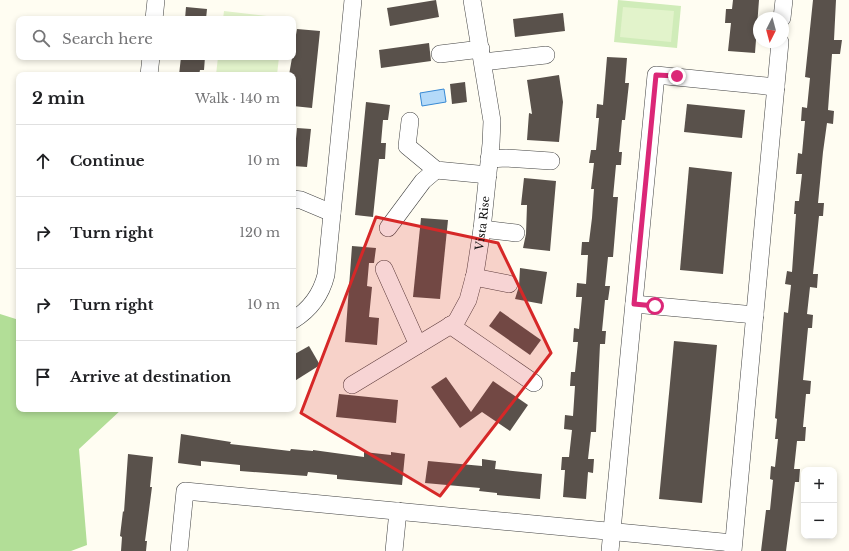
<!DOCTYPE html>
<meta charset="utf-8">
<style>
body{margin:0;font-family:"Libre Baskerville",serif;background:#f2f2f2;color:#202124}
.controls{position:absolute;right:12px;bottom:12px;display:grid;overflow:hidden;border-radius:8px;box-shadow:0 2px 6px #0003}
.controls button{width:36px;height:36px;display:grid;place-items:center;padding:0;border:0;border-bottom:1px solid #e0e0e0;background:#fff;color:#202124;font:20px sans-serif}
.compass{position:absolute;left:753px;top:12px;width:36px;height:36px;border-radius:50%;background:#fff;box-shadow:0 2px 6px #0003;rotate:186deg}
.stop{position:absolute;width:12px;height:12px;margin:-9px;border:3px solid #db2777;border-radius:50%;background:#fff}
.stop.end{background:#db2777;border-color:#fff;box-shadow:0 1px 4px #0008}
.list{margin:0;padding:0;list-style:none}
h2{display:flex;justify-content:space-between;align-items:center;height:52px;margin:0;padding:0 16px;font-size:17px}
h2 small{font-size:13px;font-weight:400;color:#757577}
.list li{display:grid;grid-template-columns:26px 1fr auto;gap:12px;align-items:center;box-sizing:border-box;height:72px;padding:0 16px;border-top:1px solid #e0e0e0}
.list b{display:block;font-size:15px;white-space:nowrap}
.list em{font-size:13px;font-style:normal;color:#757577}
.icon{flex:none;width:22px;height:22px;fill:none;stroke:currentColor;stroke-width:2;stroke-linecap:round;stroke-linejoin:round}
.map{position:relative;flex:none;width:849px;height:551px;overflow:hidden}
.search{position:absolute;background:#fff;box-shadow:0 2px 6px #0003;left:16px;top:16px;width:280px;height:44px;display:flex;align-items:center;gap:10px;box-sizing:border-box;padding:0 14px;border-radius:8px;color:#757577;font-size:15px}
.panel{position:absolute;background:#fff;box-shadow:0 2px 6px #0003;left:16px;top:72px;width:280px;height:340px;border-radius:8px}
.map>svg:first-child{display:block}
.green{fill:#d0ecb9}
.forest{fill:#b2de97}
.pitch{fill:#e2f3cb}
.water{fill:#b4daf9;stroke:#3789d4}
.building{fill:#59514b}
.lines{fill:none;stroke-linecap:round;stroke-linejoin:round}
.minor-casing{stroke:#424242;stroke-width:18}
.minor{stroke:#fff;stroke-width:17}
.route{stroke:#db2777;stroke-width:5}
.marked{fill:#d62828;fill-opacity:0.2;stroke:#d62828;stroke-width:3;stroke-linejoin:round}
.labels{text-anchor:middle;stroke-width:4;stroke-linejoin:round;paint-order:stroke}
.street-label{font-size:11px;fill:#0f0f0f;stroke:#fff}
</style>
<div class="map">
<svg width="849" height="551" viewBox="0 0 849 551">
<rect width="100%" height="100%" fill="#fffdf2"/>
<path class="green" d="M 618,0 L 681,6 L 677,48 L 614,42 Z"/>
<path class="forest" d="M 0,314 L 19,320 L 19,409 L 122,409 L 79,449 L 87,545 L 71,551 L 0,551 Z"/>
<g class="pitch">
<path d="M 623,7 L 674,11 L 671,42 L 620,37 Z"/>
<path d="M 224,11 L 284,18 L 283,19 L 223,19 Z"/>
<path d="M 218,57 L 279,57 L 277,75 L 216,75 Z"/>
</g>
<path class="water" d="M 444,89 L 446,102 L 422,106 L 420,93 Z"/>
<g class="building">
<path d="M 436,0 L 439,17 L 390,26 L 387,8 Z"/>
<path d="M 733,0 L 759,0 L 755,53 L 728,51 L 731,23 L 725,23 L 726,9 L 732,9 Z"/>
<path d="M 813,0 L 836,0 L 834,40 L 842,40 L 840,54 L 832,54 L 828,110 L 834,111 L 833,124 L 827,123 L 823,152 L 818,203 L 824,203 L 823,216 L 819,216 L 813,274 L 818,274 L 817,288 L 810,287 L 807,314 L 813,315 L 812,328 L 808,328 L 803,380 L 811,381 L 810,394 L 806,394 L 803,427 L 806,427 L 805,441 L 797,441 L 794,469 L 800,469 L 799,482 L 795,482 L 786,551 L 761,551 L 766,510 L 770,510 L 773,480 L 770,479 L 771,466 L 775,467 L 778,439 L 775,439 L 777,419 L 775,418 L 784,312 L 788,313 L 791,285 L 785,284 L 787,271 L 792,272 L 796,214 L 794,214 L 795,201 L 799,201 L 802,174 L 796,174 L 798,153 L 802,154 L 805,121 L 801,121 L 802,107 L 807,108 L 810,78 L 805,77 Z"/>
<path d="M 186,7 L 207,9 L 206,19 L 185,19 Z"/>
<path d="M 563,13 L 565,31 L 515,37 L 513,19 Z"/>
<path d="M 297,29 L 320,31 L 312,108 L 293,106 L 293,75 L 289,75 Z"/>
<path d="M 429,43 L 431,61 L 381,68 L 379,50 Z"/>
<path d="M 181,57 L 205,57 L 204,70 L 200,70 L 199,75 L 179,75 Z"/>
<path d="M 607,57 L 627,58 L 625,83 L 629,83 L 625,120 L 622,120 L 619,152 L 622,152 L 621,165 L 616,165 L 613,197 L 618,197 L 613,257 L 608,257 L 605,286 L 610,286 L 608,300 L 605,300 L 602,331 L 606,331 L 605,344 L 600,344 L 596,432 L 591,432 L 588,459 L 594,459 L 593,473 L 588,472 L 586,499 L 563,497 L 565,470 L 561,470 L 562,457 L 569,457 L 572,430 L 564,429 L 565,415 L 573,416 L 575,386 L 570,386 L 571,372 L 575,372 L 578,342 L 573,342 L 574,328 L 579,329 L 582,297 L 576,297 L 577,283 L 586,284 L 588,255 L 581,255 L 582,242 L 589,242 L 592,218 L 594,189 L 591,189 L 594,163 L 589,163 L 591,150 L 596,150 L 599,118 L 596,118 L 597,104 L 603,105 Z"/>
<path d="M 559,75 L 563,102 L 559,142 L 527,140 L 529,113 L 532,114 L 527,80 Z"/>
<path d="M 465,82 L 467,102 L 452,104 L 450,84 Z"/>
<path d="M 366,102 L 390,105 L 388,120 L 383,120 L 381,143 L 386,143 L 385,159 L 379,159 L 373,217 L 355,215 Z"/>
<path d="M 687,104 L 745,110 L 742,138 L 684,132 Z"/>
<path d="M 297,128 L 311,129 L 307,167 L 293,166 L 293,149 L 295,149 Z"/>
<path d="M 689,167 L 732,172 L 723,274 L 680,270 Z"/>
<path d="M 524,178 L 556,181 L 550,251 L 523,248 L 526,234 L 527,205 L 521,205 Z"/>
<path d="M 421,218 L 448,220 L 440,299 L 413,297 Z"/>
<path d="M 352,246 L 376,248 L 374,263 L 369,263 L 367,286 L 372,287 L 369,317 L 379,318 L 377,345 L 345,342 Z"/>
<path d="M 520,268 L 547,272 L 542,304 L 515,299 L 519,286 Z"/>
<path d="M 500,311 L 541,340 L 530,355 L 489,326 Z"/>
<path d="M 674,341 L 717,345 L 702,503 L 659,499 Z"/>
<path d="M 309,346 L 320,365 L 293,382 L 293,355 Z"/>
<path d="M 446,377 L 471,412 L 493,381 L 528,405 L 510,431 L 482,412 L 460,428 L 431,387 Z"/>
<path d="M 339,394 L 398,400 L 396,423 L 336,417 Z"/>
<path d="M 181,434 L 231,442 L 230,444 L 290,451 L 291,449 L 313,451 L 313,450 L 364,457 L 364,452 L 391,455 L 391,452 L 405,454 L 402,485 L 337,479 L 337,475 L 308,472 L 307,476 L 240,471 L 240,465 L 201,461 L 201,466 L 178,463 Z"/>
<path d="M 128,454 L 153,457 L 150,487 L 152,487 L 145,541 L 147,541 L 146,551 L 121,551 L 122,537 L 120,536 L 123,511 L 124,512 Z"/>
<path d="M 482,459 L 496,461 L 495,469 L 542,474 L 540,499 L 497,495 L 497,493 L 479,491 L 480,488 L 425,483 L 428,461 L 482,466 Z"/>
</g>
<g class="lines">
<g class="minor-casing">
<g id="minor">
<path d="M 782,18 L 784,0"/>
<path d="M 154,19 L 156,0"/>
<path d="M 440,54 L 481,49"/>
<path d="M 483,62 L 546,55"/>
<path d="M 149,75 L 151,57"/>
<path d="M 410,121 L 407,146 L 436,170 L 488,175"/>
<path d="M 489,159 L 506,158 L 551,161"/>
<path d="M 293,199 L 301,200 L 332,213"/>
<path d="M 388,228 L 423,181 L 436,170"/>
<path d="M 482,229 L 516,233"/>
<path d="M 384,269 L 418,345"/>
<path d="M 474,277 L 509,284"/>
<path d="M 634,304 L 755,315"/>
<path d="M 293,320 C 311,309 321,295 326,275 L 353,0"/>
<path d="M 450,325 L 534,383"/>
<path id="s1" d="M 352,385 L 456,322 L 468,300 L 475,274 L 482,229 L 491,144 L 492,121 L 472,0"/>
<path d="M 179,551 L 185,491 L 733,543"/>
<path d="M 394,551 L 398,511"/>
<path d="M 610,551 L 656,75 L 776,87"/>
<path d="M 733,551 L 780,42"/>
</g>
</g>
<use href="#minor" class="minor"/>
</g>
<g class="lines">
<path class="route" d="M 655,306 L 634,304 L 656,75 L 677,76"/>
</g>
<path class="marked" d="M 376,217 L 498,243 L 551,353 L 440,496 L 301,413 Z"/>
<g class="labels">
<g class="street-label">
<text dy="4" stroke="none"><textPath href="#s1" startOffset="225">Vista Rise</textPath></text>
</g>
</g>
</svg>
<div class="controls">
<button>+</button>
<button>−</button>
</div>
<svg class="compass" viewBox="-18 -18 36 36"><path d="M0-13l5 13h-10z" fill="#e53935"/><path d="M0 13l5-13h-10z" fill="#757577"/></svg>
<div class="stop" style="left:655px;top:306px"></div>
<div class="stop end" style="left:677px;top:76px"></div>
<div class="search"><svg class="icon" aria-label="search" viewBox="0 0 24 24"><circle cx="10" cy="10" r="6"/><path d="M15 15l6 6"/></svg>Search here</div>
<section class="panel">
<h2>2 min<small>Walk · 140 m</small></h2>
<ul class="list">
<li><svg class="icon" aria-label="ahead" viewBox="0 0 24 24"><path d="M12 20V5M6 11l6-6 6 6"/></svg><div><b>Continue</b></div><em>10 m</em></li>
<li><svg class="icon" aria-label="right" viewBox="0 0 24 24"><path d="M7 20v-9h11M14 6l5 5-5 5"/></svg><div><b>Turn right</b></div><em>120 m</em></li>
<li><svg class="icon" aria-label="right" viewBox="0 0 24 24"><path d="M7 20v-9h11M14 6l5 5-5 5"/></svg><div><b>Turn right</b></div><em>10 m</em></li>
<li><svg class="icon" aria-label="arrive" viewBox="0 0 24 24"><path d="M6 21V4h12l-3 4 3 4H6"/></svg><div><b>Arrive at destination</b></div></li>
</ul>
</section>
</div>
